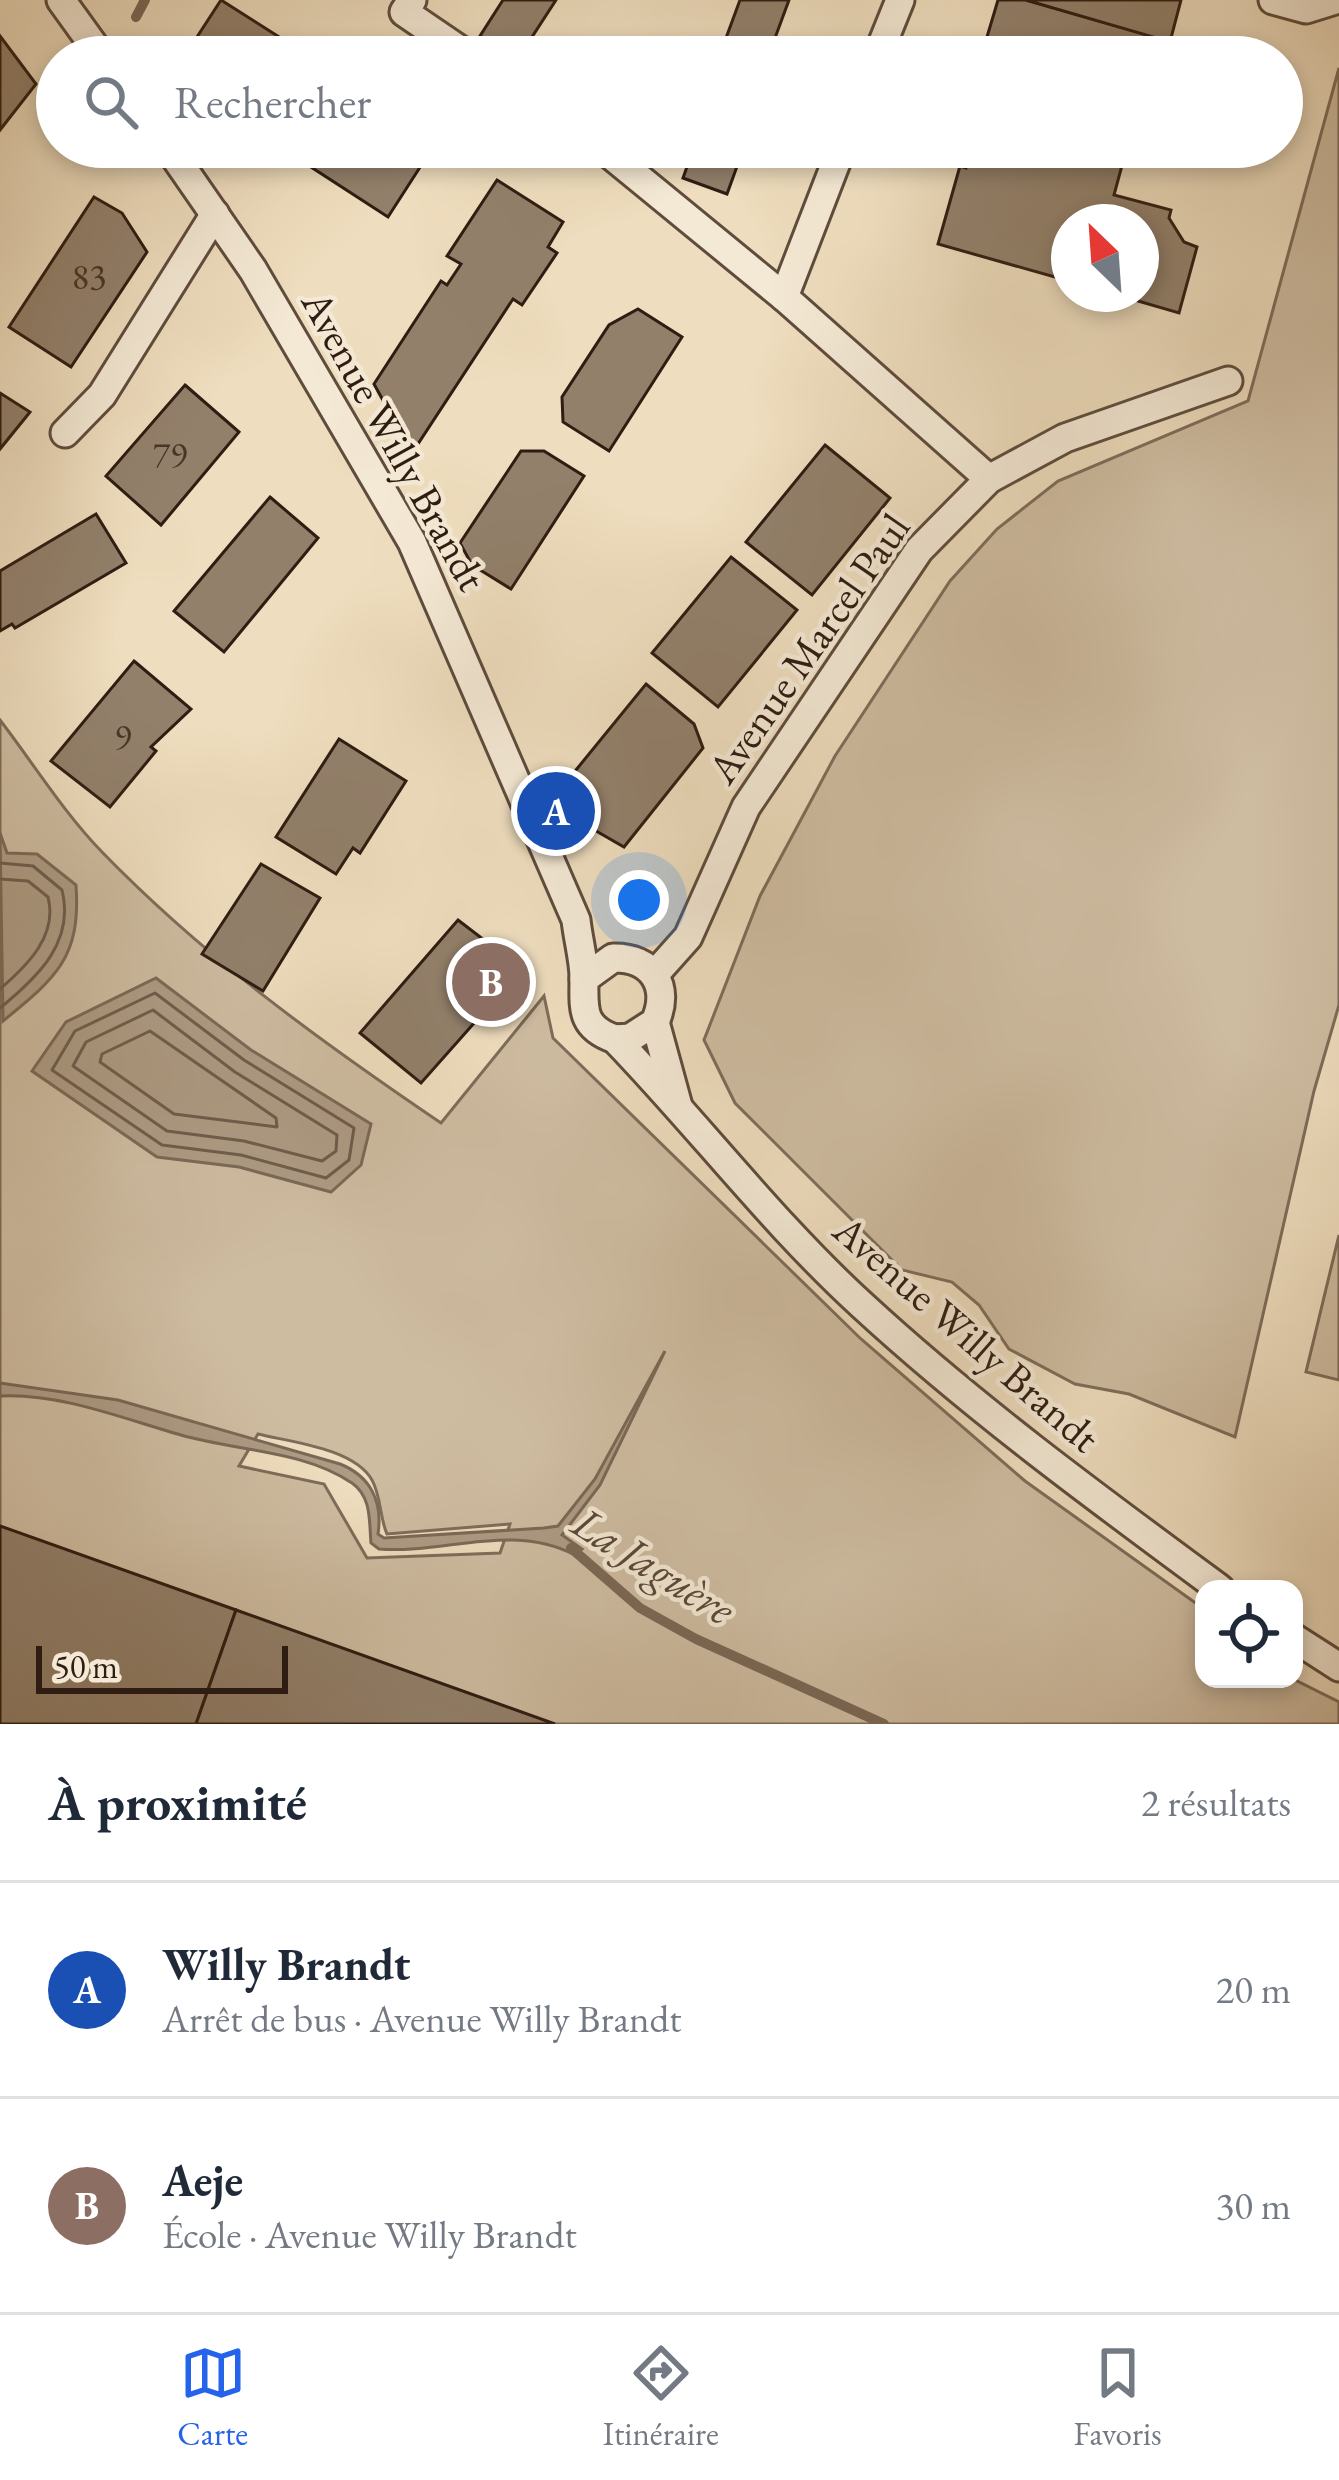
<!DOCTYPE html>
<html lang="fr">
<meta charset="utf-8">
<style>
body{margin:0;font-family:"EB Garamond",serif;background:#f6f6f7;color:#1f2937}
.controls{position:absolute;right:36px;bottom:36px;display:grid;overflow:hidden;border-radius:24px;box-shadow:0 6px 18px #0003}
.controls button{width:108px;height:108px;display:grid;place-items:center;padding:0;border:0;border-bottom:3px solid #e0e1e3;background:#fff;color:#1f2937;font:60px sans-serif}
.compass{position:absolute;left:1051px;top:204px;width:108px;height:108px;border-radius:50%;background:#fff;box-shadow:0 6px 18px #0003;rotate:335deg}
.scale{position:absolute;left:36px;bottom:30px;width:252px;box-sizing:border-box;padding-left:12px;border:6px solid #2f1c12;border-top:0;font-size:33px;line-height:42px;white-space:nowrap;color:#2f1c12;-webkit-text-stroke:9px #f4e9d5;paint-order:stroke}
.you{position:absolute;left:639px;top:900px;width:42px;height:42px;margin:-30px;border:9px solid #fff;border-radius:50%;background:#1a73e8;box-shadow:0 0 0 18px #1a73e833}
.badge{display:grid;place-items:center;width:78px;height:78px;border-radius:50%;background:#2563eb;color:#fff;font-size:39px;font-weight:700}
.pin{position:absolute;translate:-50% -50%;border:6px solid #fff;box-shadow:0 3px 12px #0006}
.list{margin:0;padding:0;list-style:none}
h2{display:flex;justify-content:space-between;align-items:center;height:156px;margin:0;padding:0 48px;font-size:51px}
h2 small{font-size:39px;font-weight:400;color:#747a83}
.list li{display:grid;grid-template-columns:78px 1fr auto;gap:36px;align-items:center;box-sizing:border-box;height:216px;padding:0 48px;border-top:3px solid #e0e1e3}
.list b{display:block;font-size:45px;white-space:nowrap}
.list p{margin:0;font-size:39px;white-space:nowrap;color:#747a83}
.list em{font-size:39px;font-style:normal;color:#747a83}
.icon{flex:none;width:66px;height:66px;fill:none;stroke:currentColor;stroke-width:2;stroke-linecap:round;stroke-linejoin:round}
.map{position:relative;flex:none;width:1339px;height:1724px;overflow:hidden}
.search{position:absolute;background:#fff;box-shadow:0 6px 18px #0003;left:36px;right:36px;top:36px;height:132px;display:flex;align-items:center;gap:30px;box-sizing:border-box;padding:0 42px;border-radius:66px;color:#747a83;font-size:45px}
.sheet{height:588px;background:#fff}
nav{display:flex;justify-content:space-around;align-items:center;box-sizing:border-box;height:168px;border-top:3px solid #e0e1e3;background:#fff;font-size:33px;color:#747a83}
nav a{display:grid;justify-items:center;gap:6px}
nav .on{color:#2563eb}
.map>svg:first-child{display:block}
.green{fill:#cebca1;stroke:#7e6c5a;stroke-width:3;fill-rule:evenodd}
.water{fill:#ad9b84;stroke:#7b6856;stroke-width:3}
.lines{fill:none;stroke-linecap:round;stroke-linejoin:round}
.shore{stroke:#6e5c4b;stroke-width:3}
.stream{stroke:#7b6856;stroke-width:10}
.building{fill:#92806b;stroke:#2f1c12;stroke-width:3}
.minor-casing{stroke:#5f4c3d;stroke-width:33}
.minor{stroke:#f4e9d5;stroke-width:27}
.labels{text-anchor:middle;stroke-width:9;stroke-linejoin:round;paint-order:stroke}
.number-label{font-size:36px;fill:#483528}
.street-label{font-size:42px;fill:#2f1c12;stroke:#f4e9d5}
.water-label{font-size:45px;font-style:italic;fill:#5b483a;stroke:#f4e9d5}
</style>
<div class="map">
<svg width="1339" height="1724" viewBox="0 0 1339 1724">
<rect width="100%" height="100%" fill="#eeddbe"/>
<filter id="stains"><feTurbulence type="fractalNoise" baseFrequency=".00167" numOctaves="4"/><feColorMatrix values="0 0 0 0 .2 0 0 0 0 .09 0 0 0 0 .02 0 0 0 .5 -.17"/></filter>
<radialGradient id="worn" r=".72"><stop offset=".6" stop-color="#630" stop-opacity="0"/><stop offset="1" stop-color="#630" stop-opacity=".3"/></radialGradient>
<g class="green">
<path d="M 1339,68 L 1339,1005 L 1314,1091 L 1235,1437 L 1129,1394 L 1075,1384 L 1009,1349 L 979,1305 L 952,1282 L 902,1270 L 735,1103 L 704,1040 L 760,896 L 835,756 L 950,581 L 997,529 L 1058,481 L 1248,401 Z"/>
<path d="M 0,720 C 33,763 64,813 102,852 C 204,957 320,1041 441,1123 L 544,996 L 553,1038 L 861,1339 L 1025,1481 L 1204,1609 L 1204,1679 L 1293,1679 L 1339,1702 L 1339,1724 L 0,1724 ZM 258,1434 C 290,1442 354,1448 372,1480 C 381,1496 380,1519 387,1534 L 510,1524 L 500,1553 L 367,1558 L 324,1484 L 239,1466 Z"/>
<path d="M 1339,1235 L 1339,1380 L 1306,1372 Z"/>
</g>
<g class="water">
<path d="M 0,833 L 7,853 L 37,854 L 76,885 C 81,957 57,977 3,1021 Z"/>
<path d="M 156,978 L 251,1050 L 371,1124 L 361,1165 L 331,1192 L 239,1167 L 157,1157 L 32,1071 L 66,1022 Z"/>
<path d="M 665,1351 L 600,1485 L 562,1535 L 582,1549 L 575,1555 C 512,1522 445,1554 379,1549 L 371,1543 C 369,1522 372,1497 352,1483 C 303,1450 236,1451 181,1435 C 124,1419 61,1393 0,1396 L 0,1383 L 118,1400 L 340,1464 C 370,1476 383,1501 378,1534 L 384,1538 L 544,1528 L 558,1526 L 595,1479 Z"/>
</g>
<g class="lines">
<g class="shore">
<path d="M 0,863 L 33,866 L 62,890 C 75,942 38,977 0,1008"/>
<path d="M 0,879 L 28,881 L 48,897 C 58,935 28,965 0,989"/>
<path d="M 155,993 L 244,1060 L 354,1128 L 349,1160 L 326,1178 L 241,1155 L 162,1145 L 52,1070 L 75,1031 Z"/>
<path d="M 153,1010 L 235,1072 L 337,1135 L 336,1151 L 322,1161 L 244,1141 L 167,1131 L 73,1066 L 86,1042 Z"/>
<path d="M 150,1031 L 276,1118 L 277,1127 L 174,1114 L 100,1062 L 102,1054 Z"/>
</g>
<g class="stream">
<path d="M 136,17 L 145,0"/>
<path d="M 571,1548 L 640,1608 L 696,1639 L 884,1724"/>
</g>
</g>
<g class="building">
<path d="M 221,0 L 298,49 L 293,57 L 184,57 Z"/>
<path d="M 503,0 L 556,0 L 519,57 L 480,36 Z"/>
<path d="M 740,0 L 789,0 L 768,57 L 719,57 Z"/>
<path d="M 998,0 L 1026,0 L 1159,38 L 1153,57 L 981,57 Z"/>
<path d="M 1026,0 L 1181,0 L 1170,42 Z"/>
<path d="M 0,36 L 36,84 L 0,130 Z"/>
<path d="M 325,147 L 433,147 L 388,217 L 311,167 Z"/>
<path d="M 694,147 L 744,147 L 727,194 L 683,178 Z"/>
<path d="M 956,147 L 1127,147 L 1114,195 L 1171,210 L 1169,218 L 1184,242 L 1197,247 L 1179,313 L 1114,294 L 1141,294 L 1141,222 L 1069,222 L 1069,281 L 938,244 L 960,166 L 966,168 L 968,160 L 953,155 Z"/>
<path d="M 497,180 L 563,222 L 548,247 L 557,253 L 522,305 L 513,299 L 412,453 L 374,384 L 441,281 L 447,285 L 461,264 L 447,256 Z"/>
<path d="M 94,197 L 122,213 L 147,252 L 71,367 L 9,327 Z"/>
<path d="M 638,309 L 682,337 L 609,451 L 563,422 L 562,397 L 609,325 Z"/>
<path d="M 185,385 L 239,432 L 161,525 L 106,476 Z"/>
<path d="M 0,393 L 30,412 L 0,449 Z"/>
<path d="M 825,445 L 890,498 L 812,595 L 746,542 Z"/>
<path d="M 521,451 L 544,451 L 584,476 L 511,589 L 472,565 L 460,543 Z"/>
<path d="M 270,497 L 318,538 L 224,652 L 174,611 Z"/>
<path d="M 96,514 L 126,563 L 15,628 L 12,624 L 0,631 L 0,571 Z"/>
<path d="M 731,557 L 797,610 L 718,707 L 652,653 Z"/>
<path d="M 134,661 L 191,709 L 151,747 L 156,751 L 110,807 L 51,761 Z"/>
<path d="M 646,684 L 694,724 L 703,748 L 624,847 L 584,824 L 567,781 Z"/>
<path d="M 339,739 L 406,781 L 360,853 L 353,848 L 336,874 L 276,837 Z"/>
<path d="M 261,864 L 320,898 L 263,991 L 202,954 Z"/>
<path d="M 458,920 L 522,969 L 421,1083 L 360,1033 Z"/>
<path d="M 0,1526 L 236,1610 L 196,1724 L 0,1724 Z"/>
<path d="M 236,1610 L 555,1724 L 196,1724 Z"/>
</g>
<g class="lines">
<g class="minor-casing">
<g id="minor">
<path d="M 61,0 L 102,57"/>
<path d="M 412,0 L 404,12 L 470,57"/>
<path d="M 1273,0 L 1306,9 L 1335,0"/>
<path d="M 877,57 L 900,0"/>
<path d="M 168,147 L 253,270 L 412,542 L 576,920 C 578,939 584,960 584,978 C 584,1008 580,1027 615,1039 C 699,1126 773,1224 863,1306 C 975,1409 1098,1499 1220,1589"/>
<path d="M 601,147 L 784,297 L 989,479"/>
<path d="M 784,297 L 842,147"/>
<path d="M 65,433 L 102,395 L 215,214"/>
<path d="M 655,974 L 688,937 L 746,807 L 919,550 L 989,479 L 1065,438 L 1228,381"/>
<path d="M 584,979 L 613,958 C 652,957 671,986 655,1022 L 630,1038 L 615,1039"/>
<path d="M 655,1022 L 678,1106"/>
<path d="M 1294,1638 L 1339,1667"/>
</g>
</g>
<use href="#minor" class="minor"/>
</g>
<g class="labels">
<g class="number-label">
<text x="89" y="289">83</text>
<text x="170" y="467">79</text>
<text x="123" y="749">9</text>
</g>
<g class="street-label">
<text transform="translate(395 440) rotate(61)" y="15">Avenue Willy Brandt</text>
<text transform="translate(808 648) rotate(-55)" y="15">Avenue Marcel Paul</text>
<text transform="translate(967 1333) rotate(41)" y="15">Avenue Willy Brandt</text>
</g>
<g class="water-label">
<text transform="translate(654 1565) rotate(32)" y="16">La Jaguère</text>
</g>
</g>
<rect width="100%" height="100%" filter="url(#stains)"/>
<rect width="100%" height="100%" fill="url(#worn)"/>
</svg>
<div class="controls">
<button><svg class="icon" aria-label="locate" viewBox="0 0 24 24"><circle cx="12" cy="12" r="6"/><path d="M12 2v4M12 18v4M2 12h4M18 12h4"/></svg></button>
</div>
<svg class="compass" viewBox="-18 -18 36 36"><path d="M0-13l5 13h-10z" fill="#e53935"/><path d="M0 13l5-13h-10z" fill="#747a83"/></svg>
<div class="scale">50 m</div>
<div class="you"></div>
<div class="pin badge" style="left:556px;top:811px;background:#1a4fb4">A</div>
<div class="pin badge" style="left:491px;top:982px;background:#8d6e63">B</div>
<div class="search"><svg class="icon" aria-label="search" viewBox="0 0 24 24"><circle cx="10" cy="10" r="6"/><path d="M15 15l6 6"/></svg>Rechercher</div>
</div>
<section class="sheet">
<h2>À proximité<small>2 résultats</small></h2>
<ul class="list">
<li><span class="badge" style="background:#1a4fb4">A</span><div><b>Willy Brandt</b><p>Arrêt de bus · Avenue Willy Brandt</p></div><em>20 m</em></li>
<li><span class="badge" style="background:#8d6e63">B</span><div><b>Aeje</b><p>École · Avenue Willy Brandt</p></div><em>30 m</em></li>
</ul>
</section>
<nav>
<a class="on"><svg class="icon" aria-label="map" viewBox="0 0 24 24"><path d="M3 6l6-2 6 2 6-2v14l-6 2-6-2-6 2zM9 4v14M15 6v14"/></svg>Carte</a>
<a><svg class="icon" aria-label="directions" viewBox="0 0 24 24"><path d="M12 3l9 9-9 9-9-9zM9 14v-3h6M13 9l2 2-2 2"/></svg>Itinéraire</a>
<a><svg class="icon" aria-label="saved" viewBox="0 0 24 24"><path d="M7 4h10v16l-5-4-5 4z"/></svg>Favoris</a>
</nav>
